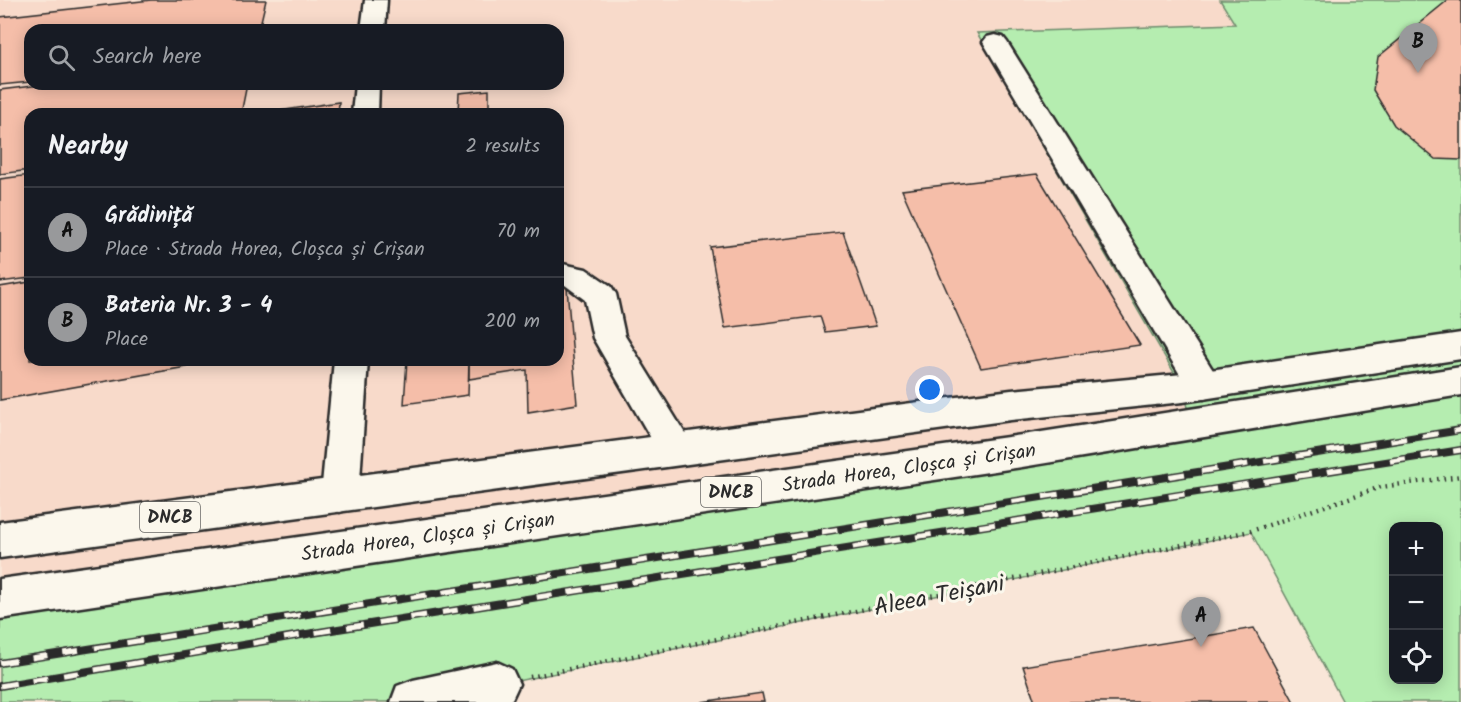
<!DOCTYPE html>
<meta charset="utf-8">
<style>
body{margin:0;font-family:Kalam,sans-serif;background:#242831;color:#f1f3f6}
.controls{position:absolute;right:18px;bottom:18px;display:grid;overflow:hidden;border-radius:12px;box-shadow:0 3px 15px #0003}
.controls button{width:54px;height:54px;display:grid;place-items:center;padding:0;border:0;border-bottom:2px solid #363941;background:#171b24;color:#f1f3f6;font:30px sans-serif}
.you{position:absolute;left:930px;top:390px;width:21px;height:21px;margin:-15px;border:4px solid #fff;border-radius:50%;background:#1a73e8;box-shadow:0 0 0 9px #1a73e833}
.badge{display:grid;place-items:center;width:39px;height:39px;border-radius:50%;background:#98999b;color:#111;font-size:20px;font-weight:700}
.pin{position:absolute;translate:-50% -50px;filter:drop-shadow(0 2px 3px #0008)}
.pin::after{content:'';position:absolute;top:32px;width:21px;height:18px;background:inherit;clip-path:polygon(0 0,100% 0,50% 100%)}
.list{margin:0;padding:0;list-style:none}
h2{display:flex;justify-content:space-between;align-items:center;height:78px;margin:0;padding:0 24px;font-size:26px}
h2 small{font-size:20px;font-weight:400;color:#9ea1a6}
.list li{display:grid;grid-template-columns:39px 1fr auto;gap:18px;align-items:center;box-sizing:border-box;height:90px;padding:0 24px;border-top:2px solid #363941}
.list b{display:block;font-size:22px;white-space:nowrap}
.list p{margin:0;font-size:20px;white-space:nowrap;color:#9ea1a6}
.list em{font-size:20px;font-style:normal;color:#9ea1a6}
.icon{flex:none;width:33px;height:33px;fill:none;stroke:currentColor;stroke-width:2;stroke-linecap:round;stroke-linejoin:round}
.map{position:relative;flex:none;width:1461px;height:702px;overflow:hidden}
.search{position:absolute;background:#171b24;box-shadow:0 3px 15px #0003;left:24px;top:24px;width:540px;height:66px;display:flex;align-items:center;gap:15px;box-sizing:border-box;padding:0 21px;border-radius:18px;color:#9ea1a6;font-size:22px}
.panel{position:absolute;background:#171b24;box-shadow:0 3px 15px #0003;left:24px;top:108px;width:540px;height:258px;border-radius:18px}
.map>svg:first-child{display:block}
.built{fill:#f8daca;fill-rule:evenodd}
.green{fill:#b5edb0;stroke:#708c6e;stroke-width:1.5;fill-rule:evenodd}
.building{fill:#f5bea9;stroke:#2b2b2b;stroke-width:1.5}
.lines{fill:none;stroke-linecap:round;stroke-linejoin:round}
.minor-casing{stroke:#2b2b2b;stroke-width:5}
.major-casing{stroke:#2b2b2b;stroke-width:5}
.path{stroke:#2b2b2b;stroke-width:4.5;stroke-dasharray:1.5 5;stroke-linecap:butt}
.minor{fill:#fbf7ec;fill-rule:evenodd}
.major{fill:#fbf7ec;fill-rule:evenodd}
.rail-casing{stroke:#2b2b2b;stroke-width:8}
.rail{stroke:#fbf7ec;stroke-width:5;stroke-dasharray:16;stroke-linecap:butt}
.labels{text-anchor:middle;stroke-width:6;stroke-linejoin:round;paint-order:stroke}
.shield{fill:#fbf7ec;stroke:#696865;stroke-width:1.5}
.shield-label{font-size:18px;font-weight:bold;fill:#2b2b2b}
.street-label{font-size:20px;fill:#2b2b2b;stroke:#fbf7ec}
.near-street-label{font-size:24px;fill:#2b2b2b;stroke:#fbf7ec}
</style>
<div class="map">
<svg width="1461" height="702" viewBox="0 0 1461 702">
<rect width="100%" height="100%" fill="#f9e6d8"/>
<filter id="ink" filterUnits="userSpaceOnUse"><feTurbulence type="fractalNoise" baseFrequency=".0167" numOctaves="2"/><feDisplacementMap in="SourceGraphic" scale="12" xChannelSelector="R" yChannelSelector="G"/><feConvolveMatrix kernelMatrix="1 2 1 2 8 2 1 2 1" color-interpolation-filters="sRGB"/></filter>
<g filter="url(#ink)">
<path class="built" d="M 0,0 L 1220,0 L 1236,24 L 978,34 L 1183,388 L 1193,423 L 0,599 ZM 30,30 L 558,30 L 558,84 L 30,84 ZM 30,114 L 558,114 L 558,360 L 30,360 Z"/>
<path class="green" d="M 1220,0 L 1461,0 L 1461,702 L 1343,702 L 1251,532 L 413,702 L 0,702 L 0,599 L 1192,423 L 1183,388 L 977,33 L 1235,24 ZM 1394,526 L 1438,526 L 1438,680 L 1394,680 Z"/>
<g class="building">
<path d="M 151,0 L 266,0 L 259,30 L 30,30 L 30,82 L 0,85 L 0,17 Z"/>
<path d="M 1448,0 L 1461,0 L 1461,160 L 1435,159 L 1394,125 L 1373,90 L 1378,57 Z"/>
<path d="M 49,84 L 247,84 L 241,114 L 30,114 L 30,170 L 0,174 L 0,90 Z"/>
<path d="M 489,90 L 489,114 L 445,114 L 458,112 L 459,93 Z"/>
<path d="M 339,102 L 338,114 L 279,114 L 279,111 Z"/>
<path d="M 1037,174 L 1140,345 L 981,368 L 902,190 Z"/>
<path d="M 30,175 L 30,278 L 0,282 L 0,179 Z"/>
<path d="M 843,232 L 876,326 L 825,332 L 820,316 L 725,328 L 710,247 Z"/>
<path d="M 566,276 L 577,404 L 528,412 L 527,370 L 469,379 L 469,360 L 558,360 L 558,277 Z"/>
<path d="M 30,282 L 30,360 L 187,360 L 186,367 L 0,400 L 0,287 Z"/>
<path d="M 407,360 L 469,360 L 468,395 L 404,404 Z"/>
<path d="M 1254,628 L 1294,702 L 1035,702 L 1023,666 Z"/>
<path d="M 762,693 L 764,702 L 701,702 Z"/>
</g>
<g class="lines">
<g class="minor-casing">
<g id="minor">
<path d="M 365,0 L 387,0 L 385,30 L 361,30 Z"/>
<path d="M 995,35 L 1003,37 L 1007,42 L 1216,375 L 1221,385 L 1216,395 L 1204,399 L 1192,395 L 983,42 L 987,37 Z"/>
<path d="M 355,84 L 379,84 L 378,114 L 352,114 Z"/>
<path d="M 558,263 L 586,269 L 611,286 L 616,294 L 625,336 L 694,448 L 689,459 L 676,464 L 663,459 L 593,338 L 585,300 L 565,285 L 558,285 Z"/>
<path d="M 334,360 L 368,360 L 359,495 L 353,507 L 340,512 L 327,507 L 321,495 Z"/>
<path d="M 497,662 L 512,669 L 519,684 L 512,699 L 506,702 L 391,702 L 397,686 L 413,680 Z"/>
</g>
</g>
<g class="major-casing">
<g id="major">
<path d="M 1461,333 L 1461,359 L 1183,402 L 1011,420 L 0,558 L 0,522 L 1011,390 L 1183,374 Z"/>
<path d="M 1461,367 L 1461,395 L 1022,467 L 0,619 L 0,579 L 1022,435 Z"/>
</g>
</g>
<path class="path" d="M 530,677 L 1251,531 L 1381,487 L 1461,476"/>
<use href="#minor" class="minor"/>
<use href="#major" class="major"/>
<g class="rail-casing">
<g id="rail">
<path d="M 0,663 L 1461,430"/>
<path d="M 0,686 L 313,633 L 1461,450"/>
</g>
</g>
<use href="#rail" class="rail"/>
</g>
</g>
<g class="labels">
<g class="shield">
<rect x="701" y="477" width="60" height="30" rx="4.5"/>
<rect x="140" y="502" width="60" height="30" rx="4.5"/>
</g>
<g class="shield-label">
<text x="731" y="498">DNCB</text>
<text x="170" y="523">DNCB</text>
</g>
<g class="street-label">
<text transform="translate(909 467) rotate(-8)" y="7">Strada Horea, Cloșca și Crișan</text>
<text transform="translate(428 536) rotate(-8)" y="7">Strada Horea, Cloșca și Crișan</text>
</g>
<g class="near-street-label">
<text transform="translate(939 595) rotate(-11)" y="8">Aleea Teișani</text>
</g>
</g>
</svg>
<div class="controls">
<button>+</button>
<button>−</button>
<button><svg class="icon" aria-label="locate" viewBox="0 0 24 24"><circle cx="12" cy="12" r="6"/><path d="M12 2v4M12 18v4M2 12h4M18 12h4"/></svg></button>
</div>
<div class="you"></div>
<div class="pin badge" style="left:1201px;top:647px">A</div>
<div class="pin badge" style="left:1418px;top:73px">B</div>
<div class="search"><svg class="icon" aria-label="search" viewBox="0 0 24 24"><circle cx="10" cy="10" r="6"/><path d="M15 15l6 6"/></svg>Search here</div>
<section class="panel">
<h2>Nearby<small>2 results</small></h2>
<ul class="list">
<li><span class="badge">A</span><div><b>Grădiniță</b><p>Place · Strada Horea, Cloșca și Crișan</p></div><em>70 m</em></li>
<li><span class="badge">B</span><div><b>Bateria Nr. 3 - 4</b><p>Place</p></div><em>200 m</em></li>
</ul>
</section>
</div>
